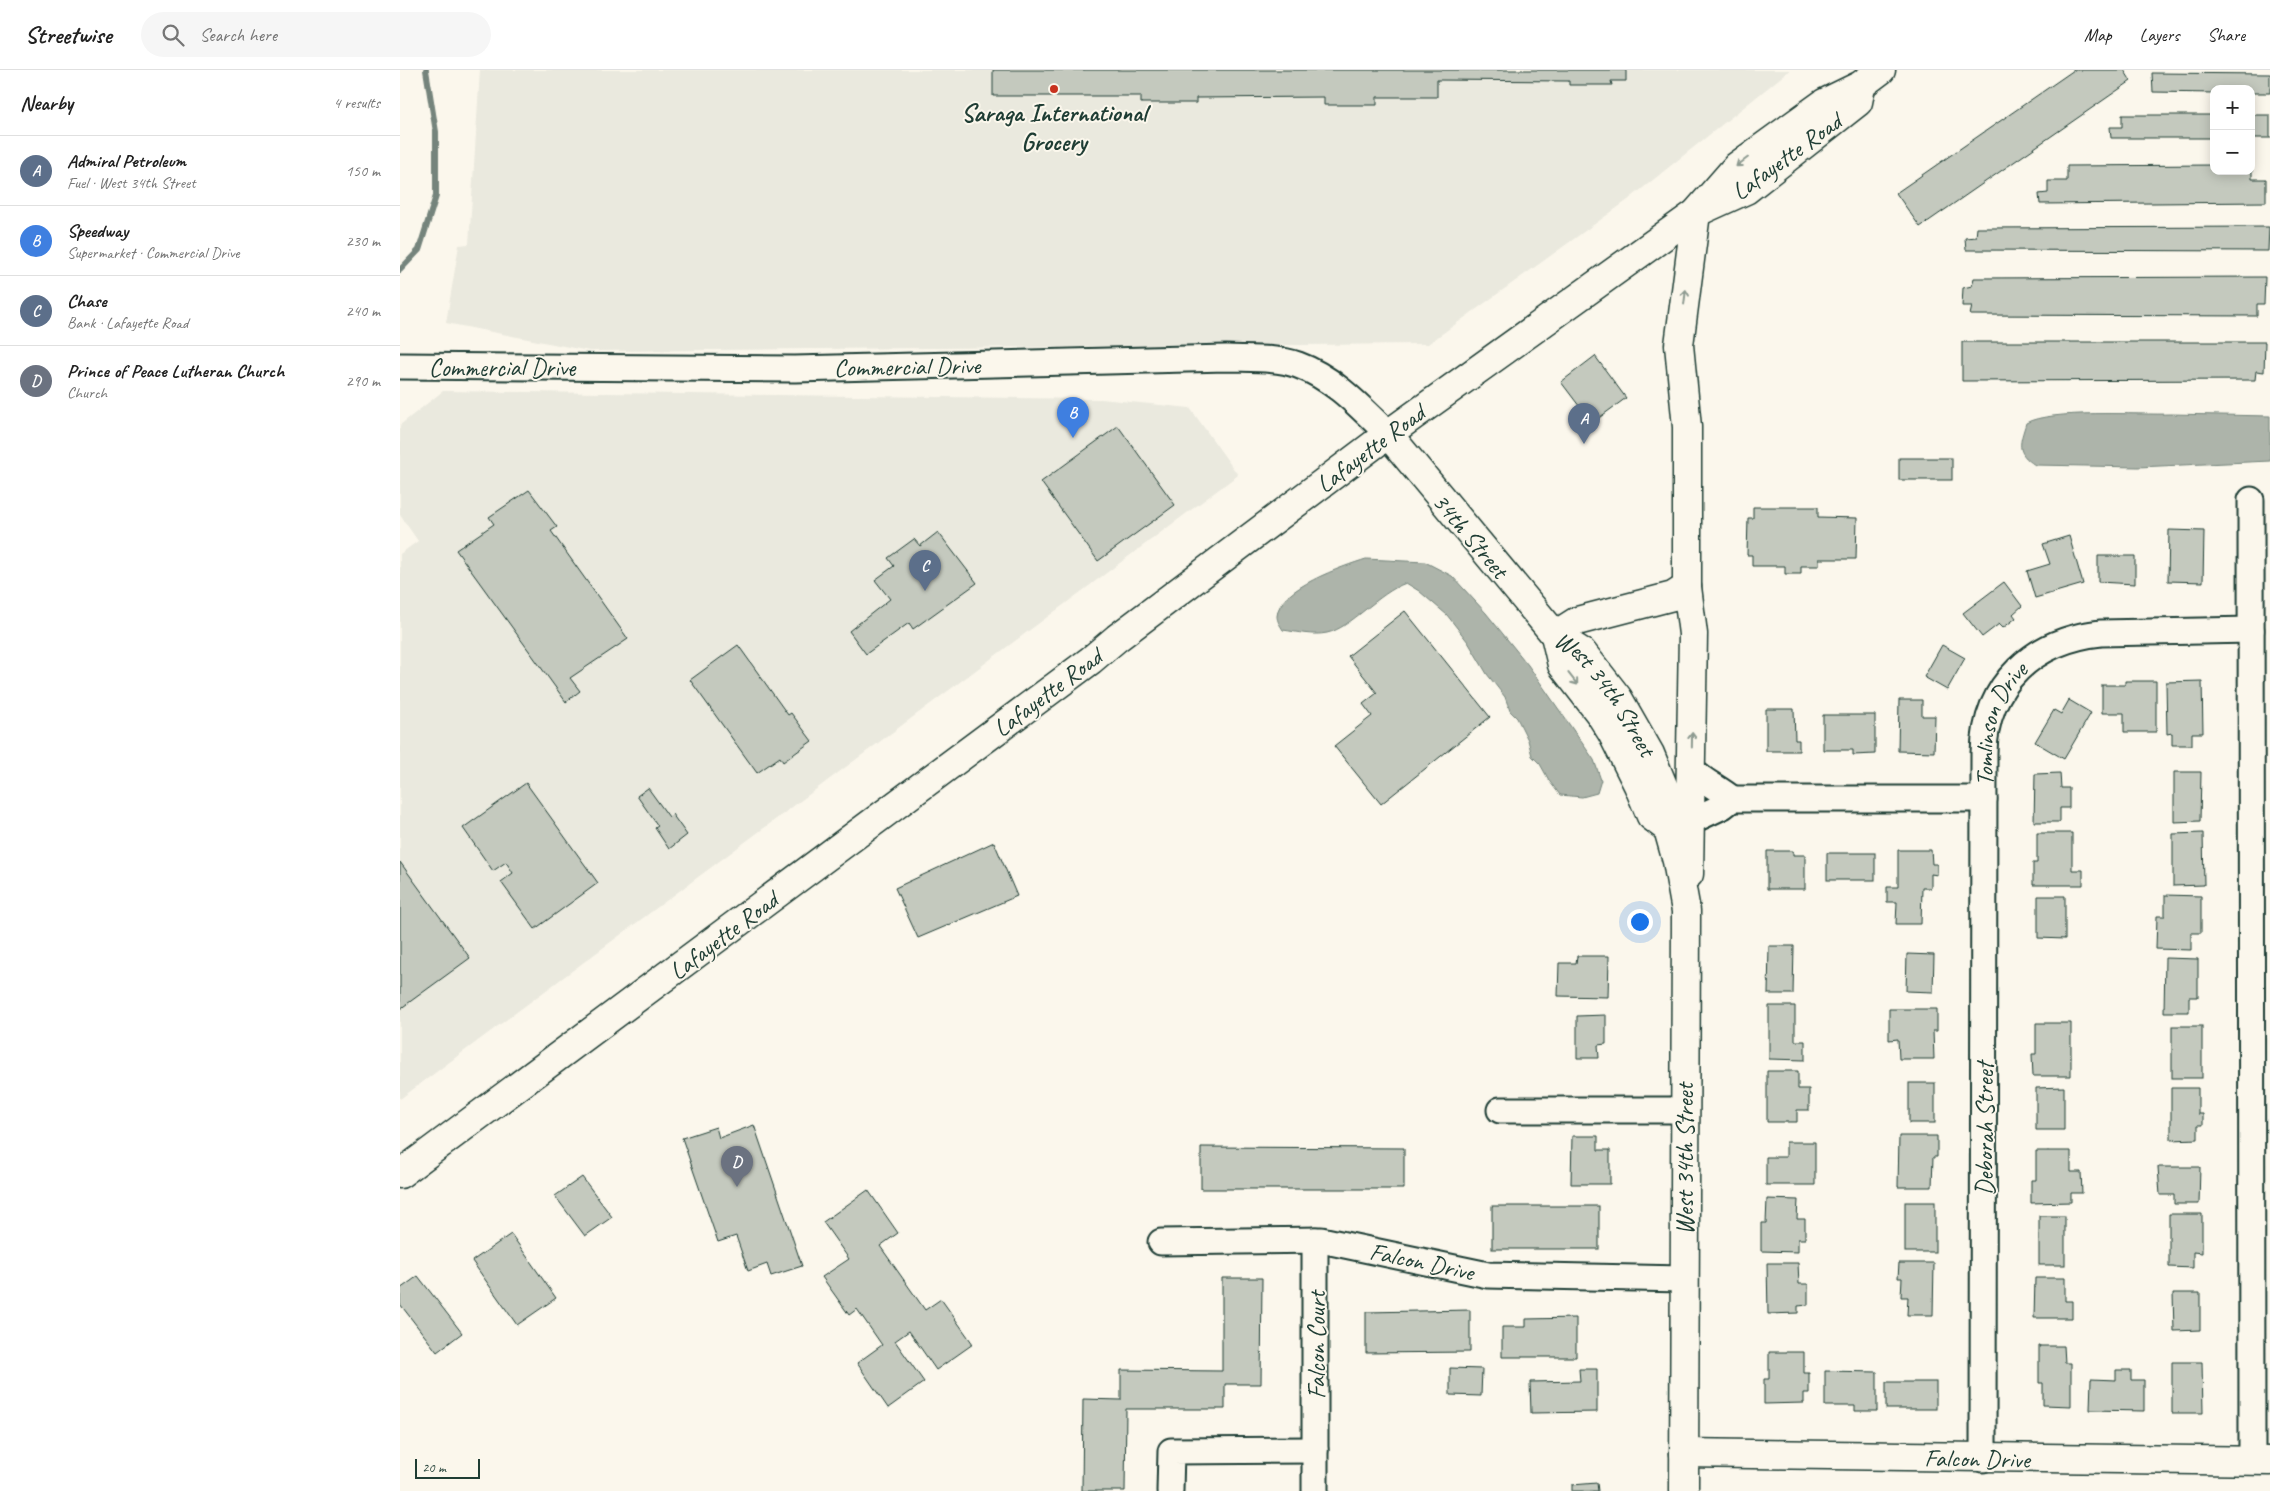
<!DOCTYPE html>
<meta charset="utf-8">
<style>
body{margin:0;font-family:Caveat,sans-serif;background:#f6f6f6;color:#222}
.controls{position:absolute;right:15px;top:15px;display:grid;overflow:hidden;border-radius:10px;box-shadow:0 2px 12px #0003}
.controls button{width:45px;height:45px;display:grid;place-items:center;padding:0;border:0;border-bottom:1px solid #e0e0e0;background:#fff;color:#222;font:25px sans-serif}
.scale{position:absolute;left:15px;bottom:12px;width:65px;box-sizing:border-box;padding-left:5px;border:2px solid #1f3d34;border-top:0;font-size:14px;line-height:18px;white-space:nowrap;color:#1f3d34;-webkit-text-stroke:4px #fbf7ec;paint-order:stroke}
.you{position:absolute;left:1239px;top:851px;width:18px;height:18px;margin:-12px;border:4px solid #fff;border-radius:50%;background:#1a73e8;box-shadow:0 0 0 8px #1a73e833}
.badge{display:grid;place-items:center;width:32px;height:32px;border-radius:50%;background:#c8321e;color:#fff;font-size:16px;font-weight:700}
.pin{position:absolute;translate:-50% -41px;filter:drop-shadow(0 1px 2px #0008)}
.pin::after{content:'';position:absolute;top:26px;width:18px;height:15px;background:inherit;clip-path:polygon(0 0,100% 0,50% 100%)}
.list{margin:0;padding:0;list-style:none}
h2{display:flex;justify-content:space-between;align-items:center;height:65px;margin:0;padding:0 20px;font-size:21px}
h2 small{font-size:16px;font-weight:400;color:#767676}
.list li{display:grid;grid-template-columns:32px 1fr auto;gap:15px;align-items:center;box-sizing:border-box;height:70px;padding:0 20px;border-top:1px solid #e0e0e0}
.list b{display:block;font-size:19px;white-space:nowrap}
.list p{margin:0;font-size:16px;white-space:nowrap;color:#767676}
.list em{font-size:16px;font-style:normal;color:#767676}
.icon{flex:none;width:28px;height:28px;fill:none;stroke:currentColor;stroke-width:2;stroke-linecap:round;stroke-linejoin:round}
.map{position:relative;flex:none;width:1870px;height:1421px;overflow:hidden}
header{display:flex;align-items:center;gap:30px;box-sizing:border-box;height:70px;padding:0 25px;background:#fff;border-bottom:1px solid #e0e0e0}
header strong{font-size:24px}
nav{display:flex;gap:28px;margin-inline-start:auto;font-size:18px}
.search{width:350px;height:45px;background:#f6f6f6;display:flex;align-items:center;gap:12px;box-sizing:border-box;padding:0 18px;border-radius:28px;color:#767676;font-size:19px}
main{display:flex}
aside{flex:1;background:#fff}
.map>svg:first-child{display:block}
.built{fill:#eae9de}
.water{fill:#adb4aa;stroke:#74847b}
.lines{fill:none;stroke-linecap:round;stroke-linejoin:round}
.stream{stroke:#74847b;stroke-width:6}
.building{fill:#c4c9be;stroke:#1f3d34}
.street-casing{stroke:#1f3d34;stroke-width:29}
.secondary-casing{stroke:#1f3d34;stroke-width:31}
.primary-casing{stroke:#1f3d34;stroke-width:31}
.street{stroke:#fbf7ec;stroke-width:25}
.secondary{stroke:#fbf7ec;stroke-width:28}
.primary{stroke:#fbf7ec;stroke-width:28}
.oneway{stroke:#8d9a90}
.poi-dot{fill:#c8321e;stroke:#fbf7ec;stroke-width:2}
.labels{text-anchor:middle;stroke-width:4;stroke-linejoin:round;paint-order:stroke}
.poi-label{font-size:25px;font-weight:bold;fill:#1f3d34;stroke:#fbf7ec}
.street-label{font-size:25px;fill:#1f3d34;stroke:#fbf7ec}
</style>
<header>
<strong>Streetwise</strong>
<div class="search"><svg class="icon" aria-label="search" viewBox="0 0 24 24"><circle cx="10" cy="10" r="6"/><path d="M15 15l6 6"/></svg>Search here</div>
<nav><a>Map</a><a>Layers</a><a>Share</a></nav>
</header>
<main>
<aside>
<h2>Nearby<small>4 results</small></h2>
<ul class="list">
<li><span class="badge" style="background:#5c6f8a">A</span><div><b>Admiral Petroleum</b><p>Fuel · West 34th Street</p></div><em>150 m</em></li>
<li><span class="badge" style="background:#3f7fe0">B</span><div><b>Speedway</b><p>Supermarket · Commercial Drive</p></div><em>230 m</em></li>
<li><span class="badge" style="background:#5c6f8a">C</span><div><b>Chase</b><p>Bank · Lafayette Road</p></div><em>240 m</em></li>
<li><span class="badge" style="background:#6b7280">D</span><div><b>Prince of Peace Lutheran Church</b><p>Church</p></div><em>290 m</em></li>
</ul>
</aside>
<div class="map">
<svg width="1870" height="1421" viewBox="0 0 1870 1421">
<rect width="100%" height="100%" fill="#fbf7ec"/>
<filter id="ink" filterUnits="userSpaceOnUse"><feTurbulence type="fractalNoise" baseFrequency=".02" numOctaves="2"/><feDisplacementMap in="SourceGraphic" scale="10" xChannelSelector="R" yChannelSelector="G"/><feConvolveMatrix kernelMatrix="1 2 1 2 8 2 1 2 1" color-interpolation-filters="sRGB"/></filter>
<g filter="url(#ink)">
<g class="built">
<path d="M 80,0 L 1390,0 L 1228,130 L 1028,274 L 189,281 L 46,253 L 59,175 L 69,174 Z"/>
<path d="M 43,321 L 701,329 L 790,338 L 838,405 L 0,1029 L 0,484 L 18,471 L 0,445 L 0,355 Z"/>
</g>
<g class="water">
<path d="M 1771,344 L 1870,346 L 1870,391 L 1738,397 L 1635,395 C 1615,382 1620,373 1626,353 C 1649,339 1741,345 1771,344 Z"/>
<path d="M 966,489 L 1025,492 L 1052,506 L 1086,543 L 1128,595 L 1194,690 L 1201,710 L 1197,723 L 1182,727 L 1160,725 L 1150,712 L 1140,694 L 1132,686 L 1128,670 L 1117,648 L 1110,641 L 1105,627 L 1087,604 L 1068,572 L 1047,545 L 1019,521 L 1006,513 C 978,523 951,558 927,563 C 913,566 897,562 883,560 C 880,555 877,551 877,546 C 878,518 944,496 966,489 Z"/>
</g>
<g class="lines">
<path class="stream" d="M 0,200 L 19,180 L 36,126 L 36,62 L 26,0"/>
</g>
<g class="building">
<path d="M 593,0 L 1226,0 L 1226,11 L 1211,11 L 1212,15 L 1169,15 L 1169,11 L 1037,10 L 1037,27 L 977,27 L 977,35 L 924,35 L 924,27 L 796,28 L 796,33 L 741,33 L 741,26 L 593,26 Z"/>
<path d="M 1674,0 L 1724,0 L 1731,11 L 1520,157 L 1496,123 Z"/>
<path d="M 1752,3 L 1870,4 L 1870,23 L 1851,23 L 1851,19 L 1814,19 L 1814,23 L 1753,22 Z"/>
<path d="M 1722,45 L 1814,45 L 1814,68 L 1711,68 L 1710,57 L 1722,57 Z"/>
<rect x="1851" y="45" width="19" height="23"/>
<path d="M 1814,95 L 1814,101 L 1851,101 L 1852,95 L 1852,109 L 1866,109 L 1866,132 L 1640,134 L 1639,124 L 1648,123 L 1648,111 L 1667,111 L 1667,96 Z"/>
<path d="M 1869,157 L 1868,181 L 1566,180 L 1565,168 L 1576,167 L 1577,158 Z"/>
<path d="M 1865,207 L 1864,234 L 1857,234 L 1857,246 L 1570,245 L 1572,236 L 1562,236 L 1563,218 L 1572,216 L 1574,208 Z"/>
<path d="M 1562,272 L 1865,272 L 1864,302 L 1856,301 L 1855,310 L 1562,311 Z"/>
<path d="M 1195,286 L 1226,328 L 1192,353 L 1161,312 Z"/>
<path d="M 718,356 L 775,435 L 698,491 L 641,412 Z"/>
<rect x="1499" y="388" width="53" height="22"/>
<path d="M 129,420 L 157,457 L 151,461 L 228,569 L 170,608 L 180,621 L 166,632 L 56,480 L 94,454 L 89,447 Z"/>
<path d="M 1353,437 L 1418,437 L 1418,447 L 1457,448 L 1456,489 L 1419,489 L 1419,496 L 1401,496 L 1401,504 L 1385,504 L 1385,496 L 1352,496 L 1352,485 L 1347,485 L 1348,448 L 1353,448 Z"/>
<path d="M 1769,460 L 1804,461 L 1803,512 L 1768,511 Z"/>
<path d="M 538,462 L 577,513 L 513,559 L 509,553 L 466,584 L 449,561 L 490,529 L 475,510 L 494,496 L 488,488 L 514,469 L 520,476 Z"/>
<path d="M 1669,466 L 1683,514 L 1635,528 L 1627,501 L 1650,494 L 1643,474 Z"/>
<path d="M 1698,486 L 1735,486 L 1735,514 L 1698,512 Z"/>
<path d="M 1604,512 L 1622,536 L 1613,544 L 1616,548 L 1603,558 L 1599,554 L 1582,567 L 1563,543 Z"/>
<path d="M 1005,541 L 1090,647 L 981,734 L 934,676 L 972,646 L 963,634 L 977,623 L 948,586 Z"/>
<path d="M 338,575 L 388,645 L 391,643 L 412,671 L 383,692 L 380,687 L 357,703 L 290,610 Z"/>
<path d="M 1542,575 L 1565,588 L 1547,620 L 1524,607 Z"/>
<path d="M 1725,611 L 1756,611 L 1756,662 L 1724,662 L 1724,643 L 1702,643 L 1702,615 L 1725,615 Z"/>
<path d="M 1802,611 L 1803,663 L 1792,663 L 1792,675 L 1772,675 L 1772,663 L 1767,664 L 1766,612 Z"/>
<path d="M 1499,630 L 1522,630 L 1522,646 L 1535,646 L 1534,682 L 1498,681 Z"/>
<path d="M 1669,630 L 1691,643 L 1664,689 L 1635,672 L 1654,640 L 1661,644 Z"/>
<path d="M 1366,639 L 1394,639 L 1395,670 L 1399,670 L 1399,681 L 1366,681 Z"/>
<path d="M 1423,645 L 1475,645 L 1475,684 L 1453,685 L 1453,680 L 1423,680 Z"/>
<path d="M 1774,702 L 1801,702 L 1800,751 L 1774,752 Z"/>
<path d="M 1660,703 L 1661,718 L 1669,718 L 1669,738 L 1660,738 L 1660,752 L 1634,752 L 1635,704 Z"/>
<path d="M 126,713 L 198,813 L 135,859 L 101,812 L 113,803 L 106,792 L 93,801 L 63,758 Z"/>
<path d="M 248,718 L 269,747 L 272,744 L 287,765 L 269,779 L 255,758 L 258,756 L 237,726 Z"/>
<path d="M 1637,763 L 1672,763 L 1672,800 L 1683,800 L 1683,815 L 1633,815 L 1633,793 L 1637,793 Z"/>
<path d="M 1803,763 L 1804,815 L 1773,816 L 1773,764 Z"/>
<path d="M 594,772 L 617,826 L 518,868 L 495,818 Z"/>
<path d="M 1498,780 L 1531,780 L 1532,794 L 1537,794 L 1537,805 L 1531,804 L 1531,818 L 1522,818 L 1521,854 L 1496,854 L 1497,832 L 1487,832 L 1487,817 L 1498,817 Z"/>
<path d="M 1367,781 L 1393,781 L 1393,785 L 1405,785 L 1405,819 L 1367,819 Z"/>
<rect x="1427" y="783" width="48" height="27"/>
<path d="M 0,792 L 70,888 L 0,939 Z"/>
<path d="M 1765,825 L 1801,826 L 1801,863 L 1791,863 L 1791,880 L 1756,879 L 1757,846 L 1765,846 Z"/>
<path d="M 1638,826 L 1665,826 L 1665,869 L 1638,868 Z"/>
<path d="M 1369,876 L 1394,876 L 1393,924 L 1368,924 Z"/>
<path d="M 1507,884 L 1534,885 L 1533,922 L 1506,921 Z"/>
<path d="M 1177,886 L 1209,886 L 1208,927 L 1158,926 L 1159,893 L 1176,893 Z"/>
<path d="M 1765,888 L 1798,889 L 1798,927 L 1789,927 L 1789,942 L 1764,942 Z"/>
<path d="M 1369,936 L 1395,936 L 1395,971 L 1405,971 L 1405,990 L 1369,989 Z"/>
<path d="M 1489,939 L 1537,939 L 1537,961 L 1533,961 L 1534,989 L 1499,989 L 1498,969 L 1489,970 Z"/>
<path d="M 1206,945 L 1206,974 L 1198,975 L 1199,988 L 1177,988 L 1177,946 Z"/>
<path d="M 1636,953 L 1671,953 L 1671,1006 L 1633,1006 L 1632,984 L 1636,984 Z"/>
<rect x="1772" y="956" width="30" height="52"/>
<path d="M 1367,1001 L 1398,1001 L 1398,1019 L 1409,1019 L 1409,1040 L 1397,1040 L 1397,1052 L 1367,1052 Z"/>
<rect x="1509" y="1013" width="26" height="40"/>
<path d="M 1664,1017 L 1664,1060 L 1636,1060 L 1636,1018 Z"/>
<path d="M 1771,1018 L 1798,1018 L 1798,1044 L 1803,1044 L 1803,1055 L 1798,1055 L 1798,1069 L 1771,1070 Z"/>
<path d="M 354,1055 L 402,1196 L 371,1206 L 367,1194 L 348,1201 L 336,1166 L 318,1172 L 282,1068 L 316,1057 L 319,1068 Z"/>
<path d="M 1172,1066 L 1198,1066 L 1198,1080 L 1210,1080 L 1210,1114 L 1171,1114 Z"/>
<path d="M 1499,1066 L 1537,1066 L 1537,1087 L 1533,1087 L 1532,1117 L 1498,1117 Z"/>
<path d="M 1386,1072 L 1415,1072 L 1415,1115 L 1366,1115 L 1366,1087 L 1386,1087 Z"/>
<path d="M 801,1077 L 1004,1078 L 1004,1119 L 801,1119 Z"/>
<path d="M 1636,1081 L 1671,1081 L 1671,1102 L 1681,1102 L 1682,1123 L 1671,1123 L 1671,1132 L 1631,1133 L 1631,1110 L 1636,1110 Z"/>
<path d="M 1758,1097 L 1800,1097 L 1799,1134 L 1774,1134 L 1774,1125 L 1760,1125 Z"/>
<path d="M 182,1107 L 212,1147 L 185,1166 L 155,1126 Z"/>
<path d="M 468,1120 L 498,1163 L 480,1176 L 525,1240 L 541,1229 L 573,1274 L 536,1300 L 509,1261 L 495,1271 L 524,1312 L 488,1338 L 457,1293 L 482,1275 L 457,1239 L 449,1245 L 422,1207 L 449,1189 L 423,1152 Z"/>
<path d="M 1367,1129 L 1398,1130 L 1397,1149 L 1405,1149 L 1405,1169 L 1398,1169 L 1398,1182 L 1361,1181 L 1361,1153 L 1366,1153 Z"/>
<rect x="1505" y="1132" width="30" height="50"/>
<rect x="1092" y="1136" width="107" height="43"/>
<path d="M 1769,1144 L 1802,1144 L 1802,1183 L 1793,1182 L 1793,1198 L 1769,1197 Z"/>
<rect x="1639" y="1146" width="26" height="49"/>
<path d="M 111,1164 L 156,1228 L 117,1255 L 72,1191 Z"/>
<path d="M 1367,1193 L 1398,1193 L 1399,1214 L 1408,1214 L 1408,1235 L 1398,1236 L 1398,1243 L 1368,1244 Z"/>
<path d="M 1499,1193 L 1534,1193 L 1533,1245 L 1507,1245 L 1508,1227 L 1501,1227 L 1502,1208 L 1498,1208 Z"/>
<path d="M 18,1206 L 62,1263 L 37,1282 L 0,1234 L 0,1219 Z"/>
<path d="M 822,1208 L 862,1208 L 861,1314 L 825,1314 L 825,1339 L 726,1339 L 725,1421 L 682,1421 L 683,1329 L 721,1330 L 721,1300 L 822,1301 Z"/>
<path d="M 1635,1208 L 1665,1208 L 1665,1231 L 1672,1231 L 1672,1248 L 1634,1248 Z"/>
<path d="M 1773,1223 L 1800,1223 L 1800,1260 L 1774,1261 Z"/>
<path d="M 1070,1240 L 1070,1282 L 966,1283 L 966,1242 Z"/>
<path d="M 1176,1248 L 1176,1287 L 1102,1287 L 1102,1257 L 1126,1257 L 1126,1249 Z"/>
<path d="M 1639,1276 L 1664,1276 L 1665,1293 L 1671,1293 L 1671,1336 L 1643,1335 L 1643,1313 L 1639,1313 Z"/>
<path d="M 1369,1282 L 1404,1282 L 1404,1303 L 1409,1303 L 1409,1323 L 1404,1323 L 1404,1333 L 1364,1334 L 1364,1309 L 1369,1309 Z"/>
<path d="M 1772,1292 L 1802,1292 L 1803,1343 L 1772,1343 Z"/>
<path d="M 1050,1298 L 1082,1299 L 1081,1326 L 1050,1325 Z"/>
<path d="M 1179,1299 L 1197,1299 L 1197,1342 L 1131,1343 L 1130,1312 L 1180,1311 Z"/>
<path d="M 1716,1300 L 1731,1300 L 1731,1310 L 1744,1310 L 1744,1341 L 1690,1340 L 1691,1309 L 1716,1310 Z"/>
<path d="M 1425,1301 L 1477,1302 L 1477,1341 L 1455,1341 L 1455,1336 L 1425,1336 Z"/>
<rect x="1486" y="1312" width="50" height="27"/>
<path d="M 1197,1413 L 1198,1421 L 1172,1421 L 1172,1415 Z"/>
</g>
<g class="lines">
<g class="street-casing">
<g id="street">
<path d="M 0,296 L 395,299 L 826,288 C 848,289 876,287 898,295 C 934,308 961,338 988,364"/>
<path d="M 1851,430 L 1852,1391"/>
<path d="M 1291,699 C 1303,712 1319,718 1332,729"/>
<path d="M 1291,751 L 1323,736 L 1332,729 L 1584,729"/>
<path d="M 1100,1040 L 1284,1040"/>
<path d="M 761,1172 L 921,1170 L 1088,1205 L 1283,1209"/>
<path id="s1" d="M 1583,1389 L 1584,683 C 1585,613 1635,570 1701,563 L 1851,560"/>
<path d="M 770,1421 L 771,1381 L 915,1380"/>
<path d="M 915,1421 L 915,1170"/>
</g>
</g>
<g class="secondary-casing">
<g id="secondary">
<path id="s2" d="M 988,364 L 1155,565 L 1182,582 L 1218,628 L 1250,684 L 1274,742 L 1268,759 L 1277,791 L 1286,841 L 1284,1421"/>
<path d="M 1155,565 L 1162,595 L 1200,644 L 1212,663 L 1238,715 L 1251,746 L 1268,759"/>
<path d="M 1155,565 L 1177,551 L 1273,526 L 1287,517"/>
<path d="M 1289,804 L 1293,564 L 1287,517 L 1287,357 L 1279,275 L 1296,143"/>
<path d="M 1284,1383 L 1870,1391"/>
</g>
</g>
<g class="primary-casing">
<g id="primary">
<path d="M 1302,140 L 1346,120 L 1458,32 L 1461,17"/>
<path d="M 0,1104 L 691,590 L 717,568 L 988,364 L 1296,143 L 1337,96 L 1424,33 L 1461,15 L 1481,0"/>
</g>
</g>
<use href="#street" class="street"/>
<use href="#secondary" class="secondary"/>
<use href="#primary" class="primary"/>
</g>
<defs><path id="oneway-shaft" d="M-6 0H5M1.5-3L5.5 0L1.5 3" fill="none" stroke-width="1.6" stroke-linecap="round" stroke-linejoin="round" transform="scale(1.25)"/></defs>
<g class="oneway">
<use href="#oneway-shaft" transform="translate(1342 92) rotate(143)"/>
<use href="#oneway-shaft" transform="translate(1285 227) rotate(-83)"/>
<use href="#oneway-shaft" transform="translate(1173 609) rotate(52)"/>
<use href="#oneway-shaft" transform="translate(1292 670) rotate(-89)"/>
</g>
</g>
<circle class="poi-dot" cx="654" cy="19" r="5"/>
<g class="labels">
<g class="poi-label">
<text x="654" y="51">Saraga International<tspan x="654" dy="29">Grocery</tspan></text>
</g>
<g class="street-label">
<text transform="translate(1386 86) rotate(-36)" y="9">Lafayette Road</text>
<text transform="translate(507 296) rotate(-1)" y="9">Commercial Drive</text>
<text x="102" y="306">Commercial Drive</text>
<text transform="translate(970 378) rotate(-37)" y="9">Lafayette Road</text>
<text transform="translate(1071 465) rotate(50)" y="9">34th Street</text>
<text transform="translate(647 622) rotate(-37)" y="9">Lafayette Road</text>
<text dy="9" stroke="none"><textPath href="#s2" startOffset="340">West 34th Street</textPath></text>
<text dy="9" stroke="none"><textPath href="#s1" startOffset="739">Tomlinson Drive</textPath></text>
<text transform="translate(323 865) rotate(-37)" y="9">Lafayette Road</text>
<text transform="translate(1584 1059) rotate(-90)" y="9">Deborah Street</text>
<text transform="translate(1284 1089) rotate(-90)" y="9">West 34th Street</text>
<text transform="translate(1022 1191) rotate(12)" y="9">Falcon Drive</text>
<text transform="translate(916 1275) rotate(-90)" y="9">Falcon Court</text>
<text transform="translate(1577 1388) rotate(1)" y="9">Falcon Drive</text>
</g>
</g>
</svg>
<div class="controls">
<button>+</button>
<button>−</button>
</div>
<div class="scale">20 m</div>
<div class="you"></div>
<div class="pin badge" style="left:1184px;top:374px;background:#5c6f8a">A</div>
<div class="pin badge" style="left:673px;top:368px;background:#3f7fe0">B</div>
<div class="pin badge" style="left:525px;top:521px;background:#5c6f8a">C</div>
<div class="pin badge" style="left:337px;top:1117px;background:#6b7280">D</div>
</div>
</main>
